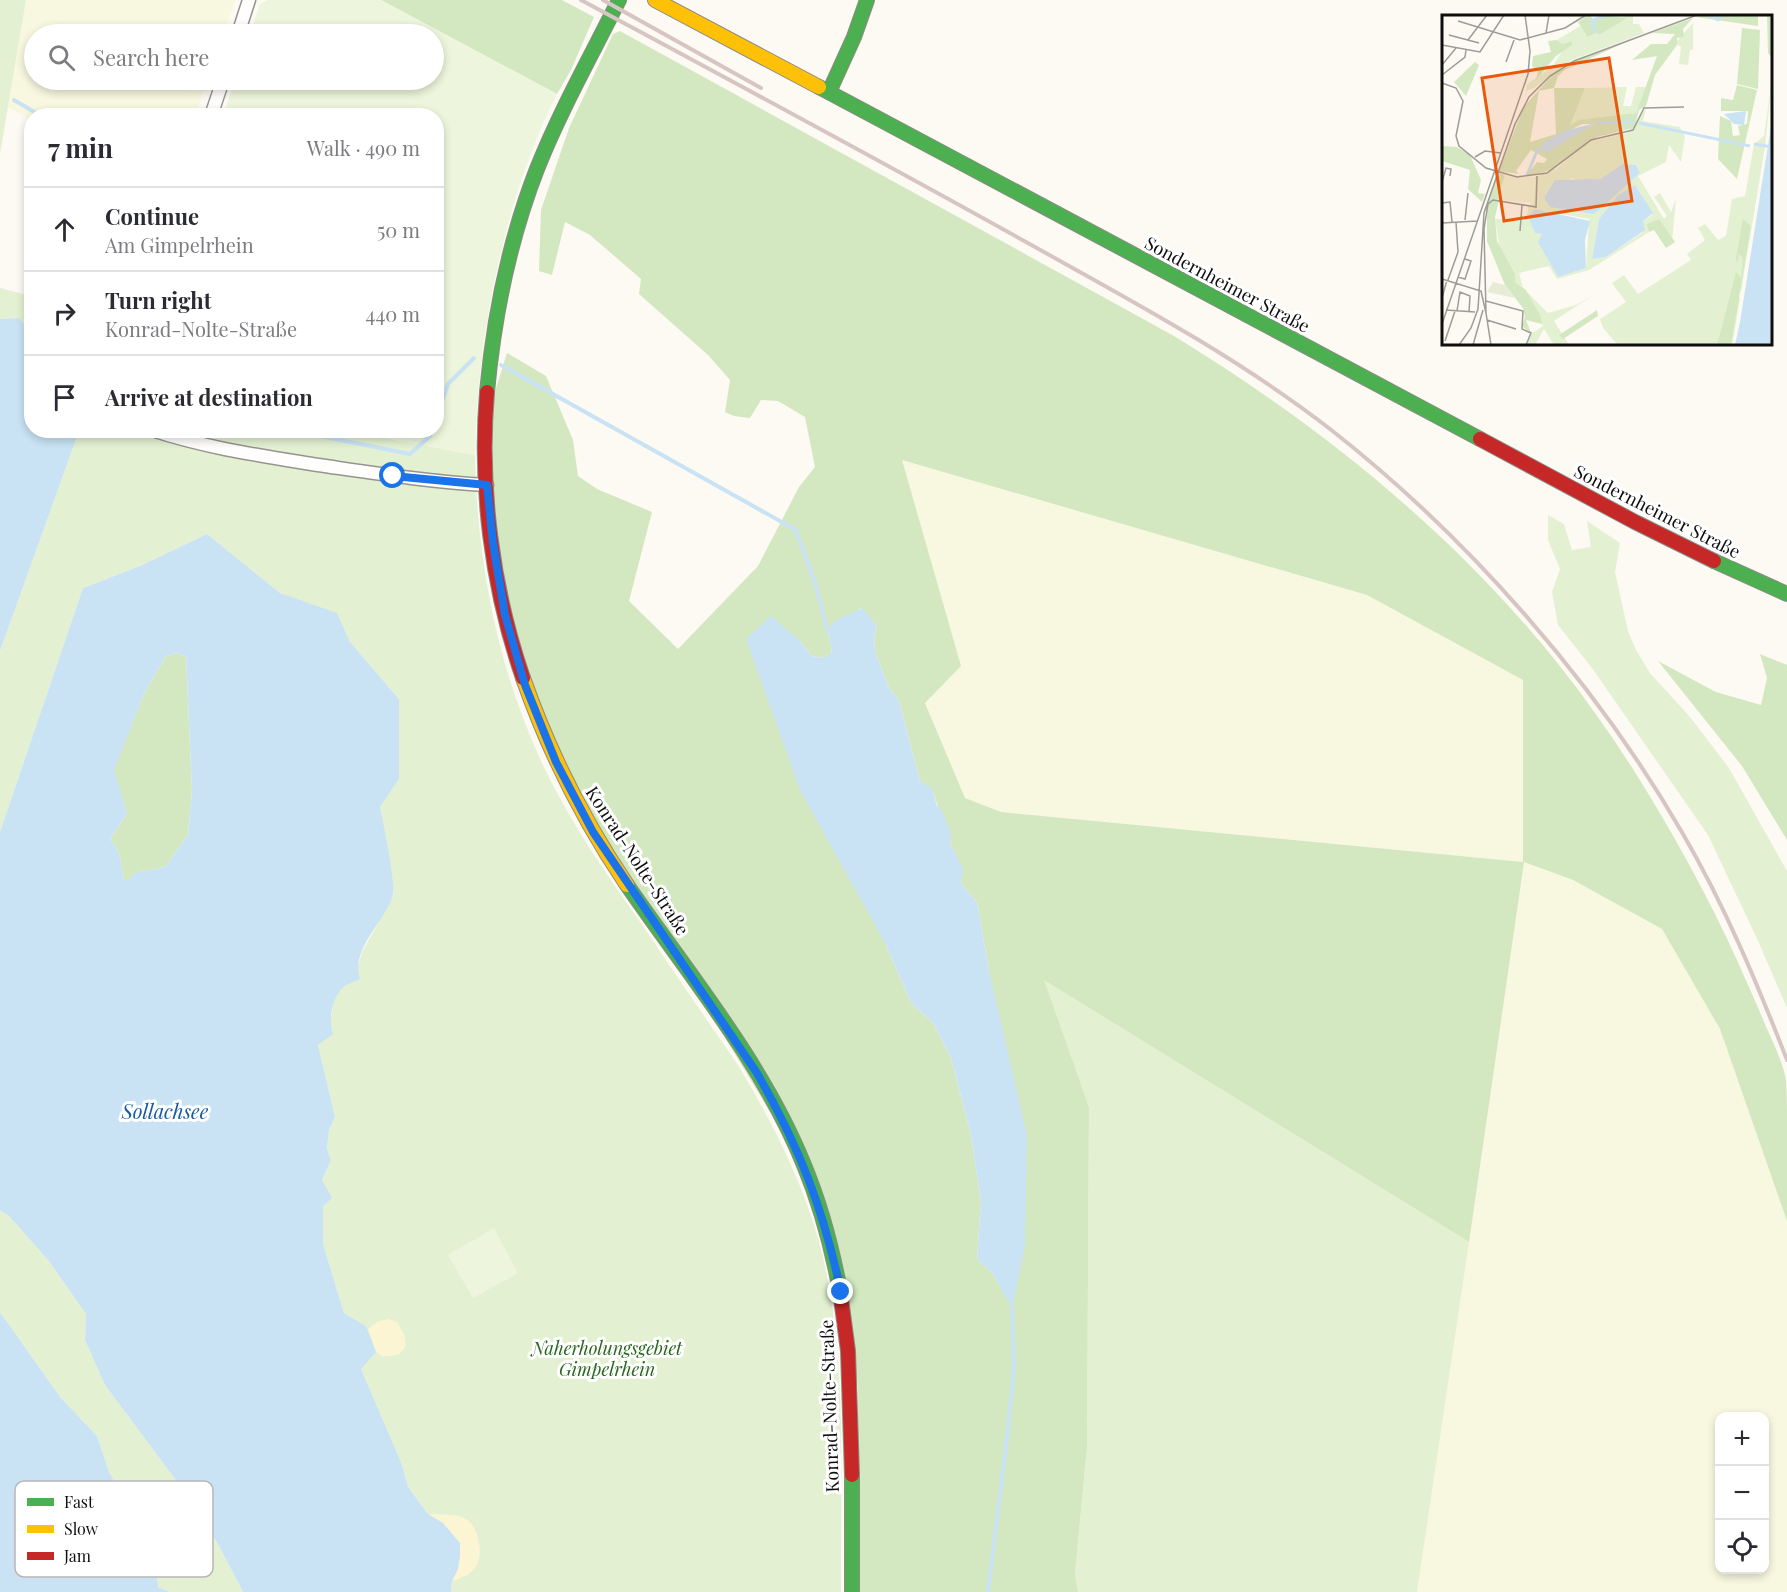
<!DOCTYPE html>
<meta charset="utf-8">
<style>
body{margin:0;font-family:"Playfair Display",serif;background:#f2f2f3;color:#2b2b33}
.controls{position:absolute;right:18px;bottom:18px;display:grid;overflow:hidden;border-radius:12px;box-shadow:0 3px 9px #0003}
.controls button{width:54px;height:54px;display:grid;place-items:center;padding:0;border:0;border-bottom:2px solid #e1e1e2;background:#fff;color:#2b2b33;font:30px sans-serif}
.stop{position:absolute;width:18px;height:18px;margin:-14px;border:4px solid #1a73e8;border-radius:50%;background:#fff}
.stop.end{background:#1a73e8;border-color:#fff;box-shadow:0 2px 6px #0008}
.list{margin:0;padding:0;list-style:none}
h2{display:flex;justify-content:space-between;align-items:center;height:78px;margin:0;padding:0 24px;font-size:26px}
h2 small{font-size:20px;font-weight:400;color:#7c7c81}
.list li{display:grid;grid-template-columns:39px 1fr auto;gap:18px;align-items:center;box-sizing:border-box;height:84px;padding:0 24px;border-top:2px solid #e1e1e2}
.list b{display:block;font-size:22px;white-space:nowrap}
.list p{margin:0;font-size:20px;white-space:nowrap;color:#7c7c81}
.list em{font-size:20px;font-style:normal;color:#7c7c81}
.icon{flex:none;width:33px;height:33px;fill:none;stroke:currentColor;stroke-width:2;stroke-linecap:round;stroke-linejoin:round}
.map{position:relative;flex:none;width:1787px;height:1592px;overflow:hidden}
.search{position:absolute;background:#fff;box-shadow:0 3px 9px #0003;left:24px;top:24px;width:420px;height:66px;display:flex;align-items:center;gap:15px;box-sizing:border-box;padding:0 21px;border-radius:33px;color:#7c7c81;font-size:22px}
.panel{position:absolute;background:#fff;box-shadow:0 3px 9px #0003;left:24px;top:108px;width:420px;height:330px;border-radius:24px}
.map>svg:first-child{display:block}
.farmland{fill:#f8f7df;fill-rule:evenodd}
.green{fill:#e3f1d2}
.forest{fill:#d3e8c0;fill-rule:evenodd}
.sand{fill:#fbf5d4}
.pitch{fill:#edf5dc}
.water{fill:#c9e3f5;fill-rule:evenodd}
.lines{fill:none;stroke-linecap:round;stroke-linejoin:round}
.stream{stroke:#c9e3f5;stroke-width:4}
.street-casing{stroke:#959491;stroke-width:15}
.fast-casing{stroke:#8c8b87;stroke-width:16}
.slow-casing{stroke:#8c8b87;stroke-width:16}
.jam-casing{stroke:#8c8b87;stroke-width:16}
.street{stroke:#fffefd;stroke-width:12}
.fast{stroke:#4caf50;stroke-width:14}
.slow{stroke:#ffc107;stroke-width:14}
.jam{stroke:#c62828;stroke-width:14}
.rail{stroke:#d7c5c4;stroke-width:4}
.route{stroke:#1a73e8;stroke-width:8}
.labels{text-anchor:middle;stroke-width:6;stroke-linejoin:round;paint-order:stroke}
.street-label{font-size:18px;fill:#0e0e0e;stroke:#fff}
.park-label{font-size:18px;font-style:italic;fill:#28661e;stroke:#fff}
.water-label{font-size:20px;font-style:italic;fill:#165aa0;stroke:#fff}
.inset-river{fill:none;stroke:#c9e3f5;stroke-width:3}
.inset-road{fill:none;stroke:#9d9c97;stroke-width:1.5}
.view{fill:#e8590c;fill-opacity:0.15;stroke:#e8590c;stroke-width:3}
.inset-edge{fill:none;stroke:#0e0e0e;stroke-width:3}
.key{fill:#fff;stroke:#b7b7b7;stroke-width:1.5}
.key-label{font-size:16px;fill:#0e0e0e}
</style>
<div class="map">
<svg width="1787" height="1592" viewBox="0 0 1787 1592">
<rect width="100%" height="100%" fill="#fcfaf2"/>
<g class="farmland">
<path d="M 26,0 L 235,0 L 223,34 L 34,34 L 34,80 L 207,80 L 195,115 L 32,116 L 31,120 L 8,107 Z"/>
<path d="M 901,460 L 1367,595 L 1523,680 L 1523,862 L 1573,880 L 1662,929 L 1720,1029 L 1787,1221 L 1787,1592 L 1417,1592 L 1523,862 L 1001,812 L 965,798 L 925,702 ZM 1720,1416 L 1764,1416 L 1764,1570 L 1720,1570 Z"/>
</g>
<g class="green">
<path d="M 0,0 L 26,0 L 0,154 Z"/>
<path d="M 0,288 L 31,296 L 31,333 L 19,318 L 0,319 Z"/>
<path d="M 79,431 L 348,431 L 475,455 C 477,574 503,696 561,800 C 585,844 614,885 643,926 C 674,972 706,1019 738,1065 C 771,1120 800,1176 818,1238 C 849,1348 840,1478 841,1592 L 451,1592 L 452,1581 L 428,1514 L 408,1487 L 401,1462 L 361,1369 L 366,1326 L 344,1313 L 323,1244 L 322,1180 L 331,1160 L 327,1148 L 329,1130 L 335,1117 L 318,1045 L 330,1026 L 334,998 L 357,970 L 362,952 L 394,894 L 380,807 L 399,779 L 399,699 L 350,642 L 337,614 L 280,593 L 207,534 L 140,566 L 83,588 L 0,832 L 0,651 Z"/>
<path d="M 1548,515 L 1564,524 L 1572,550 L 1591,547 L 1587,521 L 1620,543 L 1615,572 L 1628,631 L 1636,650 L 1650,673 L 1690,717 L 1729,768 L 1787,871 L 1787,1008 L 1759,943 L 1708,835 L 1592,668 L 1558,625 L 1552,592 L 1560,569 L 1548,540 Z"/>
<path d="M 1043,979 L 1469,1242 L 1417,1592 L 1078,1592 L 1075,1574 L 1087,1447 L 1089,1107 Z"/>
<path d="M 0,1211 L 8,1215 L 48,1260 L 86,1314 L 85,1340 L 105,1385 L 175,1479 L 218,1544 L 243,1592 L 170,1592 L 158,1587 L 155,1550 L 109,1472 L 97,1436 L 60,1397 L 0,1312 Z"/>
</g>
<g class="forest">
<path d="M 381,0 L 562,0 L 594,17 L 571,70 L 557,94 Z"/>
<path d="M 620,31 L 1174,336 C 1318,424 1454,533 1559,665 C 1620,742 1671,827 1715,914 C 1732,948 1747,982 1762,1017 C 1770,1037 1782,1058 1786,1080 C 1787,1094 1787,1111 1787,1125 C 1787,1157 1787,1189 1787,1221 L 1720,1029 L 1662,929 L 1573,880 L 1524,862 L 1469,1242 L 1044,980 L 1089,1107 L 1087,1447 L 1075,1574 L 1078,1592 L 858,1592 L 858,1388 L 827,1206 L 596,825 L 562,759 L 531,683 L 511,613 L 498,543 L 493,485 L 493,398 L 507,353 L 546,376 L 573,440 L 578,476 L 597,489 L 652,512 L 629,601 L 678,649 L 758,566 L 799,487 L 815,467 L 805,417 L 778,401 L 761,400 L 750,418 L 734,416 L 725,412 L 730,380 L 708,355 L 639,294 L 641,279 L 590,235 L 565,222 L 552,275 L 539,271 L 541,210 L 569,128 L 613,34 ZM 902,460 L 1367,595 L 1523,680 L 1523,862 L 1001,812 L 965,798 L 925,703 L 961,666 ZM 861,608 L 877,626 L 874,637 L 875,652 L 889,688 L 899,701 L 920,781 L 932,789 L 950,843 L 962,869 L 961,884 L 977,902 L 989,971 L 1012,1307 L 992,1273 L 977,1259 L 981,1201 L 971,1135 L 951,1058 L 933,1023 L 911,1003 L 885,943 L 798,639 L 812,656 L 823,658 L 832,652 L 828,632 Z"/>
<path d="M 176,653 L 186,656 L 192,790 L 188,835 L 165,867 L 135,873 L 129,880 L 124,880 L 119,853 L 110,839 L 127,814 L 113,771 L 144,694 L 166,656 Z"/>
<path d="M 1760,654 L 1787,665 L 1787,840 L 1742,766 L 1658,661 L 1716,692 L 1761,705 L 1767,678 Z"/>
</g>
<g class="sand">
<path d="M 389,1319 L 397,1322 C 411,1342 409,1358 382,1356 L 376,1352 L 368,1329 L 377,1322 Z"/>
<path d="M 428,1514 C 440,1515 456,1513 466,1519 C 474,1524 476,1531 478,1539 C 484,1562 475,1575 452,1581 L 458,1569 Z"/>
</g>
<g class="pitch">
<path d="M 268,0 L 381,0 L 557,94 C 504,199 477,338 475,455 L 348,431 L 436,430 L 436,116 L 223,116 L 235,80 L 434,80 L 434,34 L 250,34 L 260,4 Z"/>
<path d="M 494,1228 L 518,1273 L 473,1298 L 448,1255 Z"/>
</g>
<g class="water">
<path d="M 19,318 L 31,333 L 32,430 L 79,431 L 0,651 L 0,319 Z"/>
<path d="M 207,534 L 280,593 L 337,613 L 350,642 L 399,699 L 399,779 L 380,807 C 383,821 396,886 393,895 C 385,922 350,949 360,979 C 356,981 350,983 346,985 C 332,995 328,1019 333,1034 L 318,1045 L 335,1117 L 329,1130 L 327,1148 L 331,1160 L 322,1180 L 332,1198 L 323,1206 L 323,1244 L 344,1313 L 366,1326 L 376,1352 L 361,1369 L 401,1462 L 408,1487 L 428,1514 L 443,1523 L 460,1543 L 460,1556 L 458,1569 L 452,1581 L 451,1592 L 243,1592 L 218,1544 L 175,1479 L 105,1385 L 85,1340 L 86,1314 L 48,1260 L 8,1215 L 0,1211 L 0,832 L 83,588 L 140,566 ZM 176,653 L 186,656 L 192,790 L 188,835 L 165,867 L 134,873 L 129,880 L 124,880 L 119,853 L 110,839 L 127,814 L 114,770 L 144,694 L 166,656 Z"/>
<path d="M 862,608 L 877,626 L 874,637 L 875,652 L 889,688 L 899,701 L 920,781 L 932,788 L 937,806 L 942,810 L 951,834 L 950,843 L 963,869 L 961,884 L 977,902 L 989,971 L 1027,1135 L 1025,1246 L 1012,1308 L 992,1273 L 977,1259 L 981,1201 L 971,1135 L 951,1058 L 933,1023 L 911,1003 L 885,943 L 800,790 L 746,639 L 771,616 L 798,639 L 812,656 L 823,658 L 832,652 L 828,632 L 833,622 Z"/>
<path d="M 0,1312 L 60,1397 L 97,1436 L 109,1472 L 155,1550 L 158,1587 L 170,1592 L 0,1592 Z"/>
</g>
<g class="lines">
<g class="stream">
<path d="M 14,100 L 41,116"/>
<path d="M 501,365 L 796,530 L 815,583 L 828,632"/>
<path d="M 436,419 L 448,384 L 474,358"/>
<path d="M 290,430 L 410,454 L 430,436 L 432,430"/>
<path d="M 988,1592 L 1006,1446 L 1014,1368 L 1012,1308"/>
</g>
<g class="street-casing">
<g id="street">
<path d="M 238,34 L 249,0"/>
<path d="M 211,116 L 223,80"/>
<path d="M 152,430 C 206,448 263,456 318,465 C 374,473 431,482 487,485"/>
</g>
</g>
<g class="fast-casing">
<g id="fast">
<path d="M 819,87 L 1480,439"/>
<path d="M 829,92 L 854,37 L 867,0"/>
<path d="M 487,392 C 494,316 509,241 537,169 C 560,111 591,56 619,0"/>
<path d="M 1714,561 L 1787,594"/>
<path d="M 627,885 C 689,975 763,1063 804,1165 C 821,1206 832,1248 840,1291"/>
<path d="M 852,1592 L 852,1475"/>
</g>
</g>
<g class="slow-casing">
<g id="slow">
<path d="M 655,0 L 819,87"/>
<path d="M 523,678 C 549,752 583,820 627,885"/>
</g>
</g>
<g class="jam-casing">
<g id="jam">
<path d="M 487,392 C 479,487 492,588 523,678"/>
<path d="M 1480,439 L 1635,522 L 1714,561"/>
<path d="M 840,1291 L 848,1351 L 852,1475"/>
</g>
</g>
<use href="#street" class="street"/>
<use href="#fast" class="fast"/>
<use href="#slow" class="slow"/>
<use href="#jam" class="jam"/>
<g class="rail">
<path d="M 581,0 C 730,80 879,160 1026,242 C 1130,300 1236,356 1330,429 C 1468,537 1596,683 1683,834 C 1725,906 1757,983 1787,1060"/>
<path d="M 603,0 L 761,88"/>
</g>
</g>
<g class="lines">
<path class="route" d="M 393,476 L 487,485 L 493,543 L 505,615 L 525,685 L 556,762 L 593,832 L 757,1073 C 800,1148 823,1208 841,1292"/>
</g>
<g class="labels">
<g class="street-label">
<text transform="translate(1227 285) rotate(28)" y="6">Sondernheimer Straße</text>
<text transform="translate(1657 512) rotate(27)" y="6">Sondernheimer Straße</text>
<text transform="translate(637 861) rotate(57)" y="6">Konrad-Nolte-Straße</text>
<text transform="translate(830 1406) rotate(-92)" y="6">Konrad-Nolte-Straße</text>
</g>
<g class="park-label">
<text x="607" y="1355">Naherholungsgebiet<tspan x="607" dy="21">Gimpelrhein</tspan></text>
</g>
<g class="water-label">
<text x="165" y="1119">Sollachsee</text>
</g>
</g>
<g transform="translate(1442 15)">
<rect width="330" height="330" fill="#fcfaf2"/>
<path d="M 184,0 L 191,0 L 191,9 L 197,9 L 202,18 L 130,45 L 92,73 L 84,76 L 85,69 L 110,52 L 127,26 L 120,29 L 115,25 L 138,11 L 144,21 L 155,17 L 157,20 ZM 251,8 L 251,35 L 248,35 L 246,50 L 237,49 L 239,32 L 233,28 ZM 330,64 L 323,132 L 299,276 L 295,275 L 298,284 L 290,330 L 176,330 L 161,313 L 158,304 L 184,287 L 170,268 L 182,260 L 196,279 L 249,245 L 245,239 L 263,225 L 256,213 L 263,209 L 276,225 L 284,221 L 290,184 L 303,181 L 312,129 L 322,121 ZM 185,72 L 181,91 L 189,91 L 194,72 L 204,72 L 194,98 L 127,110 L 143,73 ZM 204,93 L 201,106 L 238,112 L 243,121 L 239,147 L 227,130 L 224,147 L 196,161 L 222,204 L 225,201 L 212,182 L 218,178 L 229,197 L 234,184 L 230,226 L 217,204 L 204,209 L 207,217 L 147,255 L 115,264 L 107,251 L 77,258 L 81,272 L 73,267 L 73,259 L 58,235 L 53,204 L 85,204 L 86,191 L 92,188 L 93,162 L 114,154 L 146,127 L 185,118 ZM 180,150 L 194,150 L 198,158 L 159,192 L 108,192 L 102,183 L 106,176 L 129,163 L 142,167 L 158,164 ZM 190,171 L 198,177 L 210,200 L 201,206 L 200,218 L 164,242 L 150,244 L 157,204 L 176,180 ZM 93,194 L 147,204 L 144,253 L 116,262 L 104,241 L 100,219 L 92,217 ZM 85,277 L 106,298 L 134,290 L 151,280 L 112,306 L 127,330 L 112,330 L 102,314 L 93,330 L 85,330 L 89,319 L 101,311 Z" fill="#e3f1d2" fill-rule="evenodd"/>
<path d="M 146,0 L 152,4 L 161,0 L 185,3 L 157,20 L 155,17 L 145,22 L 136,7 ZM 316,0 L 316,11 L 254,2 L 257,0 ZM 325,0 L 330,0 L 330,43 L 326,38 ZM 251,3 L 241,14 L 242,22 L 235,23 L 235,30 L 213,60 L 204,91 L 197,95 L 192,113 L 155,122 L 110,155 L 84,161 L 95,147 L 102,148 L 105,144 L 89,135 L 74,156 L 77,159 L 57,156 L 81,93 L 110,60 L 136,44 L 184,27 L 123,55 L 116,61 L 112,73 L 143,73 L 128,110 L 137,105 L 194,98 L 215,41 L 190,45 L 209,29 L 225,29 L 233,19 L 210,18 ZM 112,73 L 114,119 L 88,127 L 97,76 ZM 140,109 L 153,109 L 104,133 L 102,128 ZM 300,13 L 318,15 L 316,74 L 295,69 ZM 115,25 L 120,29 L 129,26 L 130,30 L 114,41 L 94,65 L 96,56 L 90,51 L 91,41 L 109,37 L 106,26 ZM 33,47 L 37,50 L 24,81 L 12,67 ZM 295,70 L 315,75 L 295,164 L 276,144 L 278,101 L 289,106 L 291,121 L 298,120 L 296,111 L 305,109 L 306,96 L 279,96 L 279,83 L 291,85 ZM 0,131 L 15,132 L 28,140 L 39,165 L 36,178 L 43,179 L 40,187 L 26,174 L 28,155 L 0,146 ZM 56,158 L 63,160 L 53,202 L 55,226 L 73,259 L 73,267 L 84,275 L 99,302 L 100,309 L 84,305 L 89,318 L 80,311 L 83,302 L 81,293 L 63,270 L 45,226 L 45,188 ZM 217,204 L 233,227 L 224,233 L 212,215 L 207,217 L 204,209 ZM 301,204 L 309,211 L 289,330 L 275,330 L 294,257 L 299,263 L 301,243 L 297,239 L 295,248 L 294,243 ZM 155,295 L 156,301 L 121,324 L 117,320 Z" fill="#d3e8c0" fill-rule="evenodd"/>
<path d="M 51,267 L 63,270 L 73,283 L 45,277 Z" fill="#e6ecd6"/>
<path d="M 63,160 L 93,162 L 92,188 L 59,185 L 56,181 Z" fill="#edf5dc"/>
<path d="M 304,96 L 302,110 L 292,109 L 282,99 ZM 330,105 L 330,330 L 293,330 L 298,307 ZM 154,108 L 104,138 L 102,137 L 101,128 L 122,116 ZM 181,149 L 194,150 L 198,158 L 152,199 L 108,192 L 102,183 L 113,165 L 158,164 ZM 193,170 L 211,198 L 201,206 L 203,215 L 164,242 L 150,244 L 157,204 L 176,180 ZM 93,194 L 148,206 L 143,225 L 144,253 L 116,262 L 96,227 L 100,219 L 93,218 L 89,209 L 87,201 Z" fill="#c9e3f5"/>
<path class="inset-river" d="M 266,0 L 276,5 L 281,0M 154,18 L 149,6 L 164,0M 154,108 L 192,107M 197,108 L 308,131M 312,129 L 330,132M 85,160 L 95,136 L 102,132"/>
<path class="inset-road" d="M 16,6 L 78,25 L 123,13 L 144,0M 104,18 L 107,0M 7,20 L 37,28M 26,25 L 45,0M 0,30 L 38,37 L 62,0M 64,47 L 72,25M 0,50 L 14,33M 0,60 L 23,42 L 24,35M 0,68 L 14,73 L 21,86 L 14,121 L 17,131 L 44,153 L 75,162 L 105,158 L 149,125 L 191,115 L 202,93 L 242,92M 33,142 L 43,136 L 59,138M 0,167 L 4,153 L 9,154 L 8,161M 0,188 L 8,187 L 10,207M 23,205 L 26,178M 0,208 L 35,206M 78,216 L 80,190M 16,262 L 23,264 L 29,246 L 23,244M 0,264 L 39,276 L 44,298M 6,265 L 16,237 L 14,207M 0,283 L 5,265M 44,286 L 81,296 L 80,314 L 89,318 L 84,330M 4,295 L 33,297M 15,296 L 18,277 L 28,281 L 27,297M 45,305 L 74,314M 0,309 L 86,59 L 88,36 L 83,0M 3,326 L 13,296M 17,330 L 29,313 L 36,294 L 42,198 L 73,109 L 87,82 L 108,61 L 132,46 L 255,0M 31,330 L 41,295M 49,330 L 44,298 L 42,214 L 46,189 L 51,185 L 94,192 L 95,161"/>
<path class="view" d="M 167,43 L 190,186 L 62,206 L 40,63 Z"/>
<rect width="330" height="330" class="inset-edge"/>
</g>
<rect x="15" y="1481" width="198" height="96" rx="9" class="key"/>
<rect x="27" y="1498" width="27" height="8" fill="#4caf50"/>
<rect x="27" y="1525" width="27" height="8" fill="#ffc107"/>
<rect x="27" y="1552" width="27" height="8" fill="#c62828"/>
<g class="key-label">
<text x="64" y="1508">Fast</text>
<text x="64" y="1535">Slow</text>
<text x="64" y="1562">Jam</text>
</g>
</svg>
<div class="controls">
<button>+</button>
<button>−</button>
<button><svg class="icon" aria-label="locate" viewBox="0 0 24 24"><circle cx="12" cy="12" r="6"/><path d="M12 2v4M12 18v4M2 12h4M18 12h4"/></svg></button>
</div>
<div class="stop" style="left:393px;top:476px"></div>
<div class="stop end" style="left:841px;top:1292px"></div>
<div class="search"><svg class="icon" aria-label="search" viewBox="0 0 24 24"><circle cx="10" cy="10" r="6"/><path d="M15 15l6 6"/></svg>Search here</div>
<section class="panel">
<h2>7 min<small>Walk · 490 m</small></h2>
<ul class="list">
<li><svg class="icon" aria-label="ahead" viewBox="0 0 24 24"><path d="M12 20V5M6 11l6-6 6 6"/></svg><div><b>Continue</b><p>Am Gimpelrhein</p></div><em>50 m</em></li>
<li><svg class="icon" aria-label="right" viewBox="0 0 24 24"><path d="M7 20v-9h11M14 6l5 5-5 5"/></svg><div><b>Turn right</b><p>Konrad-Nolte-Straße</p></div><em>440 m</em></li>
<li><svg class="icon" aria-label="arrive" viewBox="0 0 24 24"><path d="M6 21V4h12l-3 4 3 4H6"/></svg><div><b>Arrive at destination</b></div></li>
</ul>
</section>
</div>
